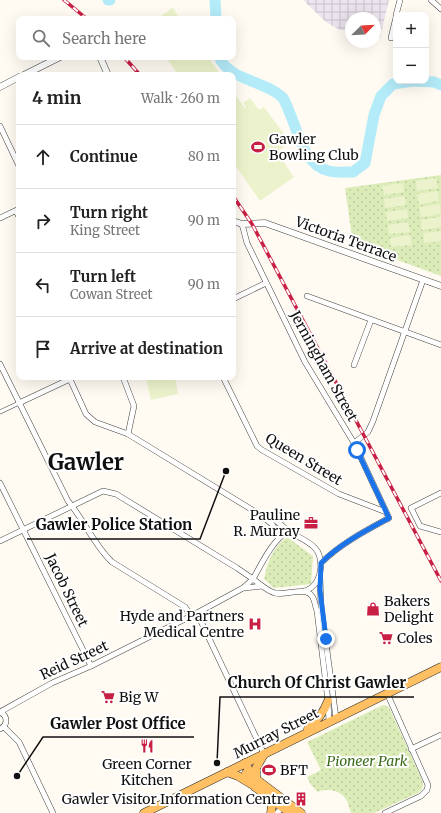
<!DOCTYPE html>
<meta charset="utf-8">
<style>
body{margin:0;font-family:Merriweather,serif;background:#f6f6f6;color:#222}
.controls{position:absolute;right:12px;top:12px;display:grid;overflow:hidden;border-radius:8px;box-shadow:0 4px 16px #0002}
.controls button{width:36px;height:36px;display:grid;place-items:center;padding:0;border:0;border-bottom:1px solid #e0e0e0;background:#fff;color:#222;font:20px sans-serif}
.compass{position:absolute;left:345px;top:12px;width:36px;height:36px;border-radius:50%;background:#fff;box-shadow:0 4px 16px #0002;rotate:66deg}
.stop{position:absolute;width:12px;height:12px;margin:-9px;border:3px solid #1a73e8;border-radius:50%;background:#fff}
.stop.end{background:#1a73e8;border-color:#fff;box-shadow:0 1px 4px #0008}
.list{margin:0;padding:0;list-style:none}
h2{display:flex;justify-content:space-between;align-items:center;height:52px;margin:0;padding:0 16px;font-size:17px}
h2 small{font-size:13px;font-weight:400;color:#767676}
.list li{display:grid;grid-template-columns:26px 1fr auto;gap:12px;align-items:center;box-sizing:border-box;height:64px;padding:0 16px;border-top:1px solid #e0e0e0}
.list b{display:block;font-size:15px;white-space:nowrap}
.list p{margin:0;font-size:13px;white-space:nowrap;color:#767676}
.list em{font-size:13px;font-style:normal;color:#767676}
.icon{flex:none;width:22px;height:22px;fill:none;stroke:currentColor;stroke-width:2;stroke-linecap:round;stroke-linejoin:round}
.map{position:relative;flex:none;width:441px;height:813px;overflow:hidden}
.search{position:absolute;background:#fff;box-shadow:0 4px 16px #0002;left:16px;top:16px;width:220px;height:44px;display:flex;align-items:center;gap:10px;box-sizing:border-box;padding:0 14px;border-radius:8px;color:#767676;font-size:15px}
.panel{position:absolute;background:#fff;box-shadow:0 4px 16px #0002;left:16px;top:72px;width:220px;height:308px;border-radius:8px}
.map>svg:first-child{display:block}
.industrial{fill:url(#industrial-grid)}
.park{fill:url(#park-dots)}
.pitch{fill:#ecf3cc}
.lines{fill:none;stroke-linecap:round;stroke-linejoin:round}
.river{stroke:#b4ebf9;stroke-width:11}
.pedestrian-casing{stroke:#434343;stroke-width:4.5}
.minor-casing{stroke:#434343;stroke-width:6}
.tertiary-casing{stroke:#434343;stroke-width:7}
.primary-casing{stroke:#212121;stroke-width:9}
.pedestrian{stroke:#fff;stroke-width:3.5}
.minor{stroke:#fff;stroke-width:5}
.tertiary{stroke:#fff;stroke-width:6}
.primary{stroke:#ffbf63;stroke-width:8}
.rail-casing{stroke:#c81f44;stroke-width:3.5}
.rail{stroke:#fff;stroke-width:2;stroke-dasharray:6;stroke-linecap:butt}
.route{stroke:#1a73e8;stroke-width:5}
.labels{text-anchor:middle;stroke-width:4;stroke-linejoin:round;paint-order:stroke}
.poi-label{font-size:14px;fill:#101010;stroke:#fff;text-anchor:start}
.street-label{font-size:14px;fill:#101010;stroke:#fff}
.park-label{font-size:14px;font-style:italic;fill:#3a6c1b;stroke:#fff}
.town-label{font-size:22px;font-weight:bold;fill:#101010;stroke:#fff}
.leader{fill:none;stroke:#101010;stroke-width:1.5}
.callout-dot{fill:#101010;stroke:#fff;stroke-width:1.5}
.callout-label{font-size:15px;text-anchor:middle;font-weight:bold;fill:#101010;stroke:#fff;stroke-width:4;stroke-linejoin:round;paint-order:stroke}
</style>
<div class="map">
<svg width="441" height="813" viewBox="0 0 441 813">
<defs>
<pattern id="industrial-grid" width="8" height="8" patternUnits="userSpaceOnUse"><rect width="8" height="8" fill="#ece4ee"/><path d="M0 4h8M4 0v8" fill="none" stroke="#c9c3cb"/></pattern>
<pattern id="park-dots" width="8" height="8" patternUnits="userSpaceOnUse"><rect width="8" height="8" fill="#dcecb9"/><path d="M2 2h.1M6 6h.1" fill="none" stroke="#bcc99e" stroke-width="1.8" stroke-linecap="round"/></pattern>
</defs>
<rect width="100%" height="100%" fill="#fffbf3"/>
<path class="industrial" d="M 303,0 L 389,0 L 380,38 L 375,37 L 375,18 L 351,18 L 351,32 L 338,29 L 326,22 Z"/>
<g class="park">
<path d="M 441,175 L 441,276 L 353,244 L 345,188 Z"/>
<path d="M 287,537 L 313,556 L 311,584 L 274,588 L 264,579 C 267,563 273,547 287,537 Z"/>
<path d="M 383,705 L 389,707 L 422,780 C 424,785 423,789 418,793 L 374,813 L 351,813 C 349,808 348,802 345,798 C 339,790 327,788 318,792 L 311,785 L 307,777 L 321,770 L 307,742 Z"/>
</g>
<g class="pitch">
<path d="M 173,8 L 180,19 L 157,19 L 172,8 Z"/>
<path d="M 166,57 L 208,57 L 221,75 L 178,75 Z"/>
<path d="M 233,92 L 245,108 L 246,107 L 243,103 L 250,98 L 259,110 L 264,107 L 290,142 L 277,152 L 294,177 L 260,201 L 233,162 Z"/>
<path d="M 436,178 L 438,188 L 417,191 L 416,181 Z"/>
<path d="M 403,183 L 404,192 L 384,195 L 382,186 Z"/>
<path d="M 438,191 L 439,201 L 419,204 L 417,194 Z"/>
<path d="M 405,196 L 406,205 L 385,208 L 384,199 Z"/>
<path d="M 440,204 L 441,214 L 421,217 L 419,207 Z"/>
<path d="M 407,209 L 408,218 L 387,221 L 386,212 Z"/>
<path d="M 441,217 L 441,227 L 422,230 L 421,220 Z"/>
<path d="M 408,222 L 410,232 L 389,234 L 388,225 Z"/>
<path d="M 441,231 L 441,241 L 424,243 L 423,233 Z"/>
<path d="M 410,235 L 412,245 L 391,247 L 390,238 Z"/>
<path d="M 146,377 L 175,377 L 178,394 L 151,400 Z"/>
</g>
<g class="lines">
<g class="river">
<path d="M 108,0 L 110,0"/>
<path d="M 215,0 L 216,19"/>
<path d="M 219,57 C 230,81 264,80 282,97 C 286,101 288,110 291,116 C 300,138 304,164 329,171 C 336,173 346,172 353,172 L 365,163 L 374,115 L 381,96 L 393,84 L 413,81 L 434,82 L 441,85"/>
</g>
<g class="pedestrian-casing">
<path id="pedestrian" d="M 0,412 L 19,403"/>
</g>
<g class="minor-casing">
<g id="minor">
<path d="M 431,0 L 441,9"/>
<path d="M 396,15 L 400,0"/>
<path d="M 391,38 L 396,17"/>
<path d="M 0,126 L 19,166"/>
<path d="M 16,211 L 19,217"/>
<path d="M 0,218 L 19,209"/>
<path d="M 242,224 L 247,243 L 305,362 L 354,443 L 389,518 C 365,531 340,544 321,563"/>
<path d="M 307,296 L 441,345"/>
<path d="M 233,299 L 266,283"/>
<path d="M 0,364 L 68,501 C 84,520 94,545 112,562 L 185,607 L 191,616"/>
<path d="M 354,365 L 371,320"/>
<path d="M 69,377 L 86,414 L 95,422 L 128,434 L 134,406 L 123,377"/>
<path d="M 223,377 L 257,446 L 262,450 L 339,494 L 386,512"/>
<path d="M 19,403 L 70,379"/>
<path d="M 128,434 L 259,514 L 272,524 L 280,537"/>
<path d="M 354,443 L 368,432 L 373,421 L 423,280"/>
<path d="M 0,483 L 91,666"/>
<path d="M 441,493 L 411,508 L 420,526 L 441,532"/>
<path d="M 262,515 C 275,518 278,522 288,531"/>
<path d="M 0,541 L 103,491 L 116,494 L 237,568 L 253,579 L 243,588 L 197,613 L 91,666 L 52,683 L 0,712"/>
<path d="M 320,577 L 321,606 L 336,718"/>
<path d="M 244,588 L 262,586"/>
<path d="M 304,591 C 307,590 310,589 312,587 C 322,579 324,558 315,548 C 309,541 296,536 288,531 C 272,541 262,563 253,579 C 260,584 267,591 275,593 C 285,596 305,586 312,596 C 315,600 315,606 317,611 L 328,701 L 329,722"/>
<path d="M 197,613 L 264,754"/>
<path d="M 0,712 C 8,716 8,725 0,729"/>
<path d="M 4,727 L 19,742 L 53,813"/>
<path d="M 411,749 L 441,735"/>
<path d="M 277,813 L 284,806"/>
<path d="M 385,813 L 421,796 L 427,790 L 428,785 L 387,693"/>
</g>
</g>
<g class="tertiary-casing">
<g id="tertiary">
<path d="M 100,57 L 108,75"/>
<path d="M 24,75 L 60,57"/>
<path d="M 0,87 L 19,77"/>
<path d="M 233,221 L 242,224 L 265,223 L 441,286"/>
</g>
</g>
<g class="primary-casing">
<g id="primary">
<path d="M 308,729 C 317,721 324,712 328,701"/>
<path d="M 245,763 L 251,774 L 256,779 L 301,813"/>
<path d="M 227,772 L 238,776 L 251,784"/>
<path d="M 246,773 L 255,787 L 290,813"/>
<path d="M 256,779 L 256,768 L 264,754"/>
<path d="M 270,798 L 272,805 L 271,813"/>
<path d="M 144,813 L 441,667"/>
</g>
</g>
<use href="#pedestrian" class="pedestrian"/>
<use href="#minor" class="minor"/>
<use href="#tertiary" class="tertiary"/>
<use href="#primary" class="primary"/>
<g class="rail-casing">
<g id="rail">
<path d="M 64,0 L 87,19"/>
<path d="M 124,57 L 140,75"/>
<path d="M 233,196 L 252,224 L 441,581"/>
</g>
</g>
<use href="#rail" class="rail"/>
</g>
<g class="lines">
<path class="route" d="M 326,639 L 320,590 L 321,563 C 340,544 365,531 389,518 L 357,450"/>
</g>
<defs>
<g id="stadium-bare" transform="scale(1.08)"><path d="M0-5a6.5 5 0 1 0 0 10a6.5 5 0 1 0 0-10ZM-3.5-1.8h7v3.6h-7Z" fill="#c81f44" stroke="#fff" stroke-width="2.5" paint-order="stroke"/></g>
<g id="office-bare" transform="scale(1.08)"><path d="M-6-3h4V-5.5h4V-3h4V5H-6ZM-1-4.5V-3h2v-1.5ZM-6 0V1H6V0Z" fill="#c81f44" stroke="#fff" stroke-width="2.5" paint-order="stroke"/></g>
<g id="shop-bare" transform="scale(1.08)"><path d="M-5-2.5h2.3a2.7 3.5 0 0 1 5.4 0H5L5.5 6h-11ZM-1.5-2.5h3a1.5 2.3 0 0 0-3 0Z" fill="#c81f44" stroke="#fff" stroke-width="2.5" paint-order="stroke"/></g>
<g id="hospital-bare" transform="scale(1.08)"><path d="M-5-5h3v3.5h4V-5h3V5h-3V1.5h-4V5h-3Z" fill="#c81f44" stroke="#fff" stroke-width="2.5" paint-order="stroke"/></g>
<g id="supermarket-bare" transform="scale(1.08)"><path d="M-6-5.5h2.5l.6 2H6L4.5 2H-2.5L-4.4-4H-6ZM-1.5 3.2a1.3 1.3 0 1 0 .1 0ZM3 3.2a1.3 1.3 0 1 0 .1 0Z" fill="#c81f44" stroke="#fff" stroke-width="2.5" paint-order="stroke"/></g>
<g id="restaurant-bare" transform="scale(1.08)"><path d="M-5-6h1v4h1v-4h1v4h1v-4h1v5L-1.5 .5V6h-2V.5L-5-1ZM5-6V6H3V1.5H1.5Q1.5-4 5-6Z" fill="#c81f44" stroke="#fff" stroke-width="2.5" paint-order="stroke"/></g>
<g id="building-bare" transform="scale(1.08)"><path d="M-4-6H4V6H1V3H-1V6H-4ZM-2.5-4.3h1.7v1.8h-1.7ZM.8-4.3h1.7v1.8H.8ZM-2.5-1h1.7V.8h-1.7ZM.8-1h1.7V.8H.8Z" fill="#c81f44" stroke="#fff" stroke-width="2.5" paint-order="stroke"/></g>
</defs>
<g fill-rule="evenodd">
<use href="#stadium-bare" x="258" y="147"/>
<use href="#office-bare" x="311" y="523"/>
<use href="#shop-bare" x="373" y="609"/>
<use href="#hospital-bare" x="255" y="624"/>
<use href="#supermarket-bare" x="386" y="638"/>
<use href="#supermarket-bare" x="108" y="697"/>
<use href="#restaurant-bare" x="147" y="746"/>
<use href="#stadium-bare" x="269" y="770"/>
<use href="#building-bare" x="301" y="799"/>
</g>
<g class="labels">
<g class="poi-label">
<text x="269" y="144">Gawler<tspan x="269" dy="16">Bowling Club</tspan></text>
<text x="300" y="520" text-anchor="end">Pauline<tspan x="300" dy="16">R. Murray</tspan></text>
<text x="384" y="606">Bakers<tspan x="384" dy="16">Delight</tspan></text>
<text x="244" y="621" text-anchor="end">Hyde and Partners<tspan x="244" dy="16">Medical Centre</tspan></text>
<text x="397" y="643">Coles</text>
<text x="119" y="702">Big W</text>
<text x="147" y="769" text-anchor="middle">Green Corner<tspan x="147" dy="16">Kitchen</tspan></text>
<text x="280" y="775">BFT</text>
<text x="290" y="804" text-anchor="end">Gawler Visitor Information Centre</text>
</g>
<g class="street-label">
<text transform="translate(346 239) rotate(20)" y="5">Victoria Terrace</text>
<text transform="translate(324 366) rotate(61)" y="5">Jerningham Street</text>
<text transform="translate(304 459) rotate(31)" y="5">Queen Street</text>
<text transform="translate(67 590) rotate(64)" y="5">Jacob Street</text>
<text transform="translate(74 660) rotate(-25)" y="5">Reid Street</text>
<text transform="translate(276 733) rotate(-27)" y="5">Murray Street</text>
</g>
<g class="park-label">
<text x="367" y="766">Pioneer Park</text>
</g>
<g class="town-label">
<text x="86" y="470">Gawler</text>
</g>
</g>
<path class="leader" d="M226 471L200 539H27M217 763L220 697H414M17 776L43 737H194"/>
<g class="callout-dot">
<circle cx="226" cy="471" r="4"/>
<circle cx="217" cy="763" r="4"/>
<circle cx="17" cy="776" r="4"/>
</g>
<g class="callout-label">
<text x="114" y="530">Gawler Police Station</text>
<text x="317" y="688">Church Of Christ Gawler</text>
<text x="118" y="729">Gawler Post Office</text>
</g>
</svg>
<div class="controls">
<button>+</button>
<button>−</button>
</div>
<svg class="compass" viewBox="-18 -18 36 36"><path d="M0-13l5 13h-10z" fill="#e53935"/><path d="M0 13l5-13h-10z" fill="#767676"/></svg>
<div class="stop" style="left:357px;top:450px"></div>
<div class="stop end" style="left:326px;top:639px"></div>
<div class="search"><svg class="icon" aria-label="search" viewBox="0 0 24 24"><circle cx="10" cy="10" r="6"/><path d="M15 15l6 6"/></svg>Search here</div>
<section class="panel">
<h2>4 min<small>Walk · 260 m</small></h2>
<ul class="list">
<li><svg class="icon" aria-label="ahead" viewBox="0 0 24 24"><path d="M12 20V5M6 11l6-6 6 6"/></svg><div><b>Continue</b></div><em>80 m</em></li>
<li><svg class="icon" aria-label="right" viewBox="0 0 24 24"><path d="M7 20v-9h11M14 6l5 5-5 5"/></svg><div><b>Turn right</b><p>King Street</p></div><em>90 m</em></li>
<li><svg class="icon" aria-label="left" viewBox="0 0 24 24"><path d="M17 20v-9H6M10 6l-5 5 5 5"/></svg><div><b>Turn left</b><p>Cowan Street</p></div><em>90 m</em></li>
<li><svg class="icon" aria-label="arrive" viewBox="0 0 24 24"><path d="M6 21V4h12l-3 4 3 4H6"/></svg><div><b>Arrive at destination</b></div></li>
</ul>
</section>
</div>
